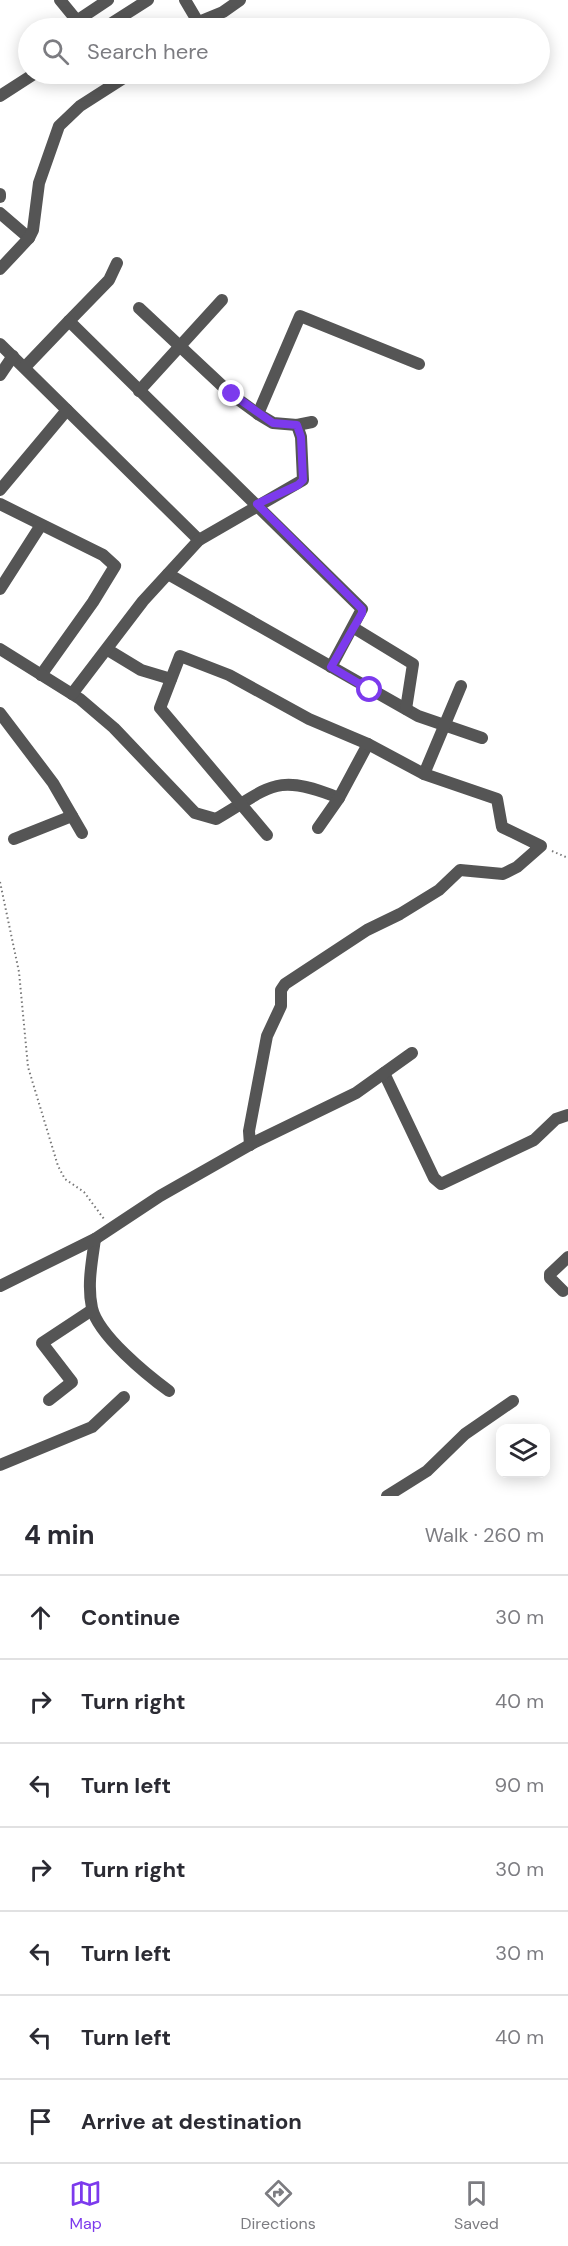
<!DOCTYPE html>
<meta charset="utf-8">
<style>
body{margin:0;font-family:"DM Sans",sans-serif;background:#f2f2f3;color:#2b2b33}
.controls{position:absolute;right:18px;bottom:18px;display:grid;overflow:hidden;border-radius:12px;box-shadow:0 3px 15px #0003}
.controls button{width:54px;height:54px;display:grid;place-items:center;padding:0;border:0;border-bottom:2px solid #e1e1e2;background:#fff;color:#2b2b33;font:30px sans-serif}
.stop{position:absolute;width:18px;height:18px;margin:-14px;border:4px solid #7c3aed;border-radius:50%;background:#fff}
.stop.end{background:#7c3aed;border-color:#fff;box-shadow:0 2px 6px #0008}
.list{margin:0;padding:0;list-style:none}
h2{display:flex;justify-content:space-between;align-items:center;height:78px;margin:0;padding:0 24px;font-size:26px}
h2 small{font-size:20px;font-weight:400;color:#7c7c81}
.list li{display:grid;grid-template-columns:39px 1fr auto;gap:18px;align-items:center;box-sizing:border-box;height:84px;padding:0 24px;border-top:2px solid #e1e1e2}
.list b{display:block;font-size:22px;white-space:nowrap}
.list em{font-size:20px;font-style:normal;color:#7c7c81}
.icon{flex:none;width:33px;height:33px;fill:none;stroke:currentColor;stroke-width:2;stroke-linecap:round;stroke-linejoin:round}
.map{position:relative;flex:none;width:568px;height:1496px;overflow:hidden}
.search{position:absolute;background:#fff;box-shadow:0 3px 15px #0003;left:18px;right:18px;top:18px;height:66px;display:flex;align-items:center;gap:15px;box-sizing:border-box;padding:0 21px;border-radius:33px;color:#7c7c81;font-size:22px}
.sheet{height:666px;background:#fff}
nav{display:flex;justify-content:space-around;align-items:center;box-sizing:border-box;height:84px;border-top:2px solid #e1e1e2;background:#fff;font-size:16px;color:#7c7c81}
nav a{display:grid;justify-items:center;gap:3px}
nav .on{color:#7c3aed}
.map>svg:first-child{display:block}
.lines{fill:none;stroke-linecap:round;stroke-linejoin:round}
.path{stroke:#777;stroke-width:2;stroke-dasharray:1.5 3;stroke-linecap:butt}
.minor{stroke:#555;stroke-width:12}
.route{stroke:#7c3aed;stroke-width:8}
</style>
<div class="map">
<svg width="568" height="1496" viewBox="0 0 568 1496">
<rect width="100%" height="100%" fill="#fff"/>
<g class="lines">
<g class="path">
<path d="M 552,851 L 568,858"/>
<path d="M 0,882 L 19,972 L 28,1067 L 58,1166 L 65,1179 L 84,1192 L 104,1219"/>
</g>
<g class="minor">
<path d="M 60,0 L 83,28"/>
<path d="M 185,0 L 198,22"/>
<path d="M 78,20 L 108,0"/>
<path d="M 104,28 L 148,0"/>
<path d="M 184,28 L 223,12 L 240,0"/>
<path d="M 0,96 L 34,74"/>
<path d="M 0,194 L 0,197"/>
<path d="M 0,213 L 29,238"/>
<path d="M 117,263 L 109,280 L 69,321 L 362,609 L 331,667"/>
<path d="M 0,269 L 29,238 L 33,230 L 39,183 L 59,126 L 80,106 L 130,74"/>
<path d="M 139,308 L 232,395 L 258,414 L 273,423 L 297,425 L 312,422"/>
<path d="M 0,344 L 199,540"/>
<path d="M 25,367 L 69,321"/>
<path d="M 0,375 L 13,356"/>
<path d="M 139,391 L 222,300"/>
<path d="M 258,414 L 300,316 L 419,364"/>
<path d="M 0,490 L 67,410"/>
<path d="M 0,504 L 103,555 L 115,566 L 93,602 L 41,675"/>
<path d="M 168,574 L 418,716 L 482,738"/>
<path d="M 0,589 L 41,525"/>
<path d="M 354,628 L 413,664 L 406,709"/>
<path d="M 0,649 L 80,699 L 114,728 L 195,813 L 216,819 C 271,787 275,772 339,798"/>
<path d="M 108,650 L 141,670 L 171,679"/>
<path d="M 72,694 L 143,601 L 199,540 L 303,480 L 301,437 L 297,425"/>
<path d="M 0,713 L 53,783 L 82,833"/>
<path d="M 424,774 L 461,686"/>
<path d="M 318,828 L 339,798 L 368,744"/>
<path d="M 14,839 L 72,816"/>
<path d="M 384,1073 L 434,1178 L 441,1184 L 534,1140 L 556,1119 L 568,1115"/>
<path d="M 250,1145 L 249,1131 L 267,1036 L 281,1006 L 281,990 L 285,984 L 367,930 L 400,914 L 439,890 L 460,870 L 503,874 L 517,867 L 541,846 L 502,827 L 497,799 L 424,774 L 368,744 L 309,719 L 229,675 L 180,656 L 160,708 L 267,835"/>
<path d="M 95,1239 C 92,1261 87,1285 92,1308 C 98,1335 147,1375 169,1391"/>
<path d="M 0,1286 L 95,1239 L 160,1196 L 255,1142 L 356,1093 L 412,1053"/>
<path d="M 563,1291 L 550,1278 L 550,1274 L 568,1257"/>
<path d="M 49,1400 L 72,1382 L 42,1343 L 92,1310"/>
<path d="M 0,1465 L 92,1427 L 124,1397"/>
<path d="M 387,1496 L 427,1471 L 465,1434 L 513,1401"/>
</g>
</g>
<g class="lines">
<path class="route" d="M 232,394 L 273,423 L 297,425 L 301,437 L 303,480 L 298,485 L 257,504 L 362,609 L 362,613 L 331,667 L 370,690"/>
</g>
</svg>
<div class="controls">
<button><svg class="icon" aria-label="layers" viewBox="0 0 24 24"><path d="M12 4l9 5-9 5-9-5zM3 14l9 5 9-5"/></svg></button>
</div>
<div class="stop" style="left:370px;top:690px"></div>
<div class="stop end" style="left:232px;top:394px"></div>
<div class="search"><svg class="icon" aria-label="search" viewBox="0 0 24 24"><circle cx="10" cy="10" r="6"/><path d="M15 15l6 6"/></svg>Search here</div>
</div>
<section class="sheet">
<h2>4 min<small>Walk · 260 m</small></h2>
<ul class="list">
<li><svg class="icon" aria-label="ahead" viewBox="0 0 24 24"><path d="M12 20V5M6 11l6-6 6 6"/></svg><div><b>Continue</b></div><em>30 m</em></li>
<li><svg class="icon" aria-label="right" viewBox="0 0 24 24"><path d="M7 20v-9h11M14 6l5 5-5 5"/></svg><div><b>Turn right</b></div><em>40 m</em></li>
<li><svg class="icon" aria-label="left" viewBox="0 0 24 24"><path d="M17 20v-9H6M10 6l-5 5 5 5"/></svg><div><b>Turn left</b></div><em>90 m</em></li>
<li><svg class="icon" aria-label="right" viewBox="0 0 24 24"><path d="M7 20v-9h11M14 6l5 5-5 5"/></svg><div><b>Turn right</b></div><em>30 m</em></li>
<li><svg class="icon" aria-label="left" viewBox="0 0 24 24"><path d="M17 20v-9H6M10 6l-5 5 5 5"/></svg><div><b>Turn left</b></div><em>30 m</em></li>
<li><svg class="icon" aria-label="left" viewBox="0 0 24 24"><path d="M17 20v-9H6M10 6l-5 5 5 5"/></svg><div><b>Turn left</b></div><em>40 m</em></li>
<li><svg class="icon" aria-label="arrive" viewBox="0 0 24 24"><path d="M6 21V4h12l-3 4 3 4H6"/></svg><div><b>Arrive at destination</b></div></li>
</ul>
</section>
<nav>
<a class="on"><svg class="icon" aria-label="map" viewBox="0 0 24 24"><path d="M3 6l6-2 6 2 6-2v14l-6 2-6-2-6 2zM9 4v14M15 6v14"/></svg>Map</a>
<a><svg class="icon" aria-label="directions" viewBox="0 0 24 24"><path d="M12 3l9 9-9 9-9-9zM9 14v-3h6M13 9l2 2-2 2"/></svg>Directions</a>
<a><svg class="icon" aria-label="saved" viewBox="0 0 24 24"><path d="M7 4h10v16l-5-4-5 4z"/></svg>Saved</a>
</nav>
